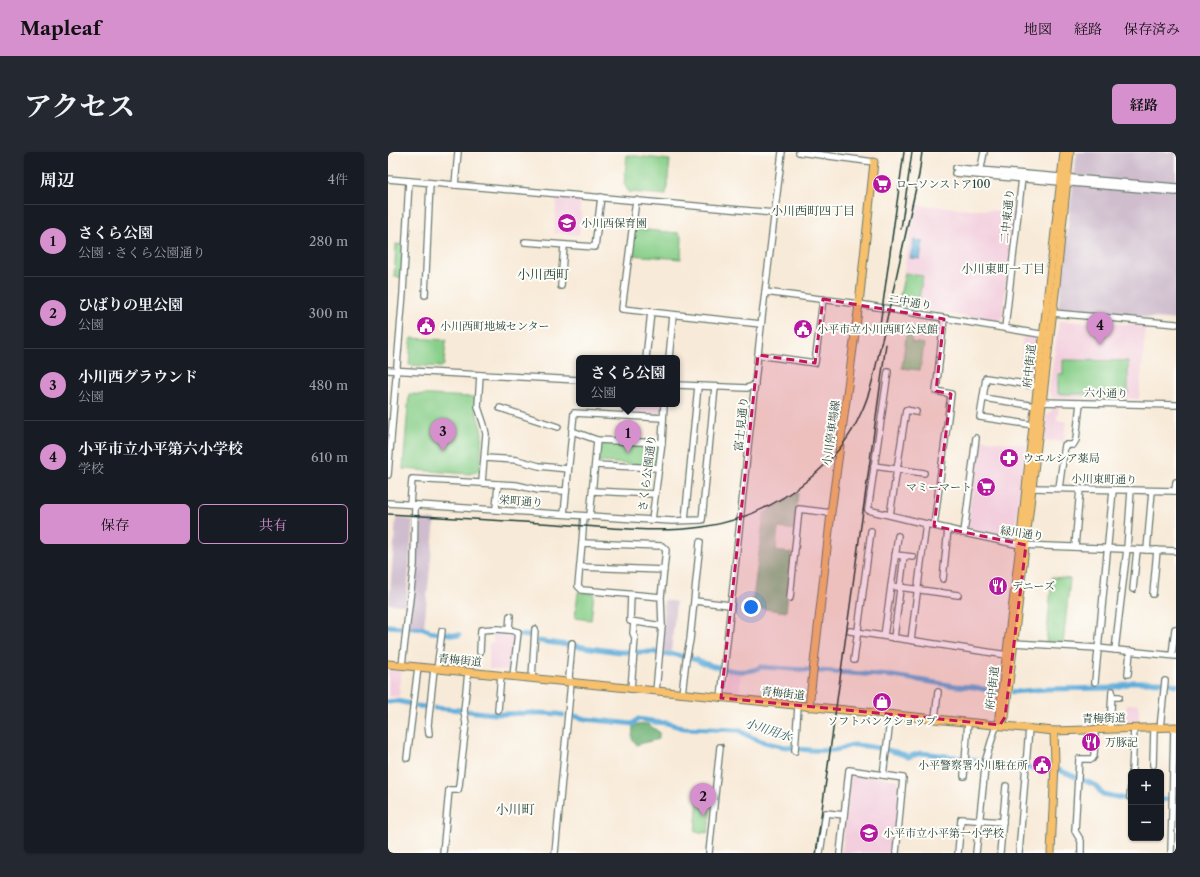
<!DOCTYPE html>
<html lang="ja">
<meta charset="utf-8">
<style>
body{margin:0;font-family:"Libre Caslon Text","Noto Serif JP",serif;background:#242831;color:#f1f3f6}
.controls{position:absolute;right:12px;bottom:12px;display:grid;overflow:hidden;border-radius:6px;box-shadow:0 1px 3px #0004}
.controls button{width:36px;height:36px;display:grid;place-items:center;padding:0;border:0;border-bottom:1px solid #363941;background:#171b24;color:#f1f3f6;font:20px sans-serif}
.you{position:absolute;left:363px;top:455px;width:14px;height:14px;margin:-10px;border:3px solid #fff;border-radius:50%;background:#1a73e8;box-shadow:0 0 0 6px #1a73e833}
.badge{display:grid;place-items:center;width:26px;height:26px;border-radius:50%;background:#d690ce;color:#111;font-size:13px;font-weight:700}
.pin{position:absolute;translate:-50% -33px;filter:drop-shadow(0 1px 2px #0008)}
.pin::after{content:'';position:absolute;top:21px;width:14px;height:12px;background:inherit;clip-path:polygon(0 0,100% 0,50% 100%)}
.popup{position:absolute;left:188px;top:203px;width:104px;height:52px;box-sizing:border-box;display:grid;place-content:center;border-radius:6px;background:#171b24;filter:drop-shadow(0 1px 3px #0005);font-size:13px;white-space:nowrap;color:#9ea1a6}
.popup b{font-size:15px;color:#f1f3f6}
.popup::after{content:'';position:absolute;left:50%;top:100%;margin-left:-8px;border:8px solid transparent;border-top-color:#171b24}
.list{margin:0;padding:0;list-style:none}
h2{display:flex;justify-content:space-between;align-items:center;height:52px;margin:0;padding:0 16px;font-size:17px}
h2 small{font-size:13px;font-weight:400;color:#9ea1a6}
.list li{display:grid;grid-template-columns:26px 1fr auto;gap:12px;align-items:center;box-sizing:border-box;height:72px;padding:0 16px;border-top:1px solid #363941}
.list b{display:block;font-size:15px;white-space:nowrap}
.list p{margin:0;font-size:13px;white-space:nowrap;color:#9ea1a6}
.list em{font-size:13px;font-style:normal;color:#9ea1a6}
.actions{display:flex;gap:8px;padding:12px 16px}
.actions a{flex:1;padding:9px 0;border:1px solid #d690ce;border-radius:6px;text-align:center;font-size:14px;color:#d690ce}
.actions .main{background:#d690ce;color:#111}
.map{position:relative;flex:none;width:788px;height:701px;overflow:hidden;border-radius:6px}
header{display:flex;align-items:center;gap:24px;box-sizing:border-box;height:56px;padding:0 20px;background:#d690ce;color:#111}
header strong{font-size:19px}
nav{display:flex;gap:22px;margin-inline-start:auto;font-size:14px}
.intro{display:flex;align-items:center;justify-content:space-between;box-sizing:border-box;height:96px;padding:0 24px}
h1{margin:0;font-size:28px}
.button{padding:10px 18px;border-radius:6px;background:#d690ce;color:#111;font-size:14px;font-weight:700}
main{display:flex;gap:24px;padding:0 24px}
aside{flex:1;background:#171b24;border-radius:6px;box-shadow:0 1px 3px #0004}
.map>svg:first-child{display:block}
.built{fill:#f3cfde}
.industrial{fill:#cfbdce}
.green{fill:#89cf8a;stroke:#54865f}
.forest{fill:#6eb276;stroke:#467855}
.water{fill:#61adda;stroke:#407587}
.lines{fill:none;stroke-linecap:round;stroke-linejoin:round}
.canal{stroke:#61adda;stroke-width:5}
.minor-casing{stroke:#6b7a6d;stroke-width:8}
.major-casing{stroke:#6b7a6d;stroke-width:9}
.minor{stroke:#fff;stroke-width:5.5}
.major{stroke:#f7c06c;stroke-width:7}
.rail{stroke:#1f3d34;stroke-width:1.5}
.marked{fill:#c2185b;fill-opacity:0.2;stroke:#c2185b;stroke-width:3;stroke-dasharray:8 5;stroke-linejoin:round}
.labels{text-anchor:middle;stroke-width:4;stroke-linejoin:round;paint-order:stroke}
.poi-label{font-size:11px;fill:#1f3d34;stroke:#fdfcf7;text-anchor:start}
.street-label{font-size:11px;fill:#1f3d34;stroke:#fdfcf7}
.neighbourhood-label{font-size:12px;fill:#1f3d34;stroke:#fdfcf7}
.water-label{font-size:12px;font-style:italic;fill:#335f66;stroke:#fdfcf7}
.quarter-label{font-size:13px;fill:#1f3d34;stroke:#fdfcf7}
</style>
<header>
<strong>Mapleaf</strong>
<nav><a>地図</a><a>経路</a><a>保存済み</a></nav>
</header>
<div class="intro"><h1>アクセス</h1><a class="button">経路</a></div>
<main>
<aside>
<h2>周辺<small>4件</small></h2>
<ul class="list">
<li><span class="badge">1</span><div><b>さくら公園</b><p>公園 · さくら公園通り</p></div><em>280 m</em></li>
<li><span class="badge">2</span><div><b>ひばりの里公園</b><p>公園</p></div><em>300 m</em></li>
<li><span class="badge">3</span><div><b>小川西グラウンド</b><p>公園</p></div><em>480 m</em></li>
<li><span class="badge">4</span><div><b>小平市立小平第六小学校</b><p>学校</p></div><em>610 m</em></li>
</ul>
<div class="actions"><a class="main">保存</a><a>共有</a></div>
</aside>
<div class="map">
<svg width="788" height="701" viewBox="0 0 788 701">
<rect width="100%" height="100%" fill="#fdfcf7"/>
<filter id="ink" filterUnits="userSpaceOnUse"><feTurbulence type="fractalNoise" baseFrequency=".025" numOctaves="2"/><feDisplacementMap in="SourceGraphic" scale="8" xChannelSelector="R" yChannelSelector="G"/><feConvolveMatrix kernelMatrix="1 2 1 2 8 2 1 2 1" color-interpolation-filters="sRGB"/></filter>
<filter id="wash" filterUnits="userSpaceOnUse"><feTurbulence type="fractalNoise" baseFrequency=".012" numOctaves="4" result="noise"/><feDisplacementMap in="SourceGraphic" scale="16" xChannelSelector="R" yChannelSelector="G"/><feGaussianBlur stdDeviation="0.9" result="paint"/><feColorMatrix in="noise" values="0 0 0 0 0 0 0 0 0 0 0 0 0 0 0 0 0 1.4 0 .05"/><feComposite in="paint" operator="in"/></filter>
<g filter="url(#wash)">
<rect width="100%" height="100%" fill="#f8ead8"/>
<g class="built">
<path d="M 169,45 L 193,47 L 192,60 L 193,61 L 191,83 L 166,81 Z"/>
<path d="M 528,53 L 626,60 L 614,170 L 509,154 Z"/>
<path d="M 671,169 L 758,173 L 751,247 L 665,246 L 661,239 Z"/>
<path d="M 635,182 L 651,185 L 647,219 L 632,217 Z"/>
<path d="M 241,252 L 274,252 L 273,261 L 271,263 L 240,261 Z"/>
<path d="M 665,254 L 671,254 L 669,268 L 678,270 L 676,290 L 655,288 L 658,264 L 664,258 Z"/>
<path d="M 591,287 L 638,293 L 626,389 L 589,381 L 580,378 L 579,377 Z"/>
<path d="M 105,481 L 119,481 L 128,483 L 125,517 L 122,519 L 101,517 L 101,491 L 105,491 Z"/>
<path d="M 0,516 L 14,518 L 11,545 L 0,544 Z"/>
<path d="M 339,519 L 353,520 L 351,543 L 338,542 L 336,539 Z"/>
<path d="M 751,552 L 751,570 L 738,571 L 739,553 Z"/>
<path d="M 462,621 L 510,628 L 512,631 L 505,701 L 454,701 Z"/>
</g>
<g class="industrial">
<path d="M 689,0 L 788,0 L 788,168 L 670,157 Z"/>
<path d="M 8,366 L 25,368 L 18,453 L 1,452 Z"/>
<path d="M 30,366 L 47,368 L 36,475 L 21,473 L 27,419 Z"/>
<path d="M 276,448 L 288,450 L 283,500 L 275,500 Z"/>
</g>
<g class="green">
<path d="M 239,3 L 282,8 L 278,43 L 241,40 L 236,32 Z"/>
<path d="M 247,77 L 291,81 L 294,86 L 293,107 L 243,103 Z"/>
<path d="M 8,92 L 17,93 L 15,125 L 6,125 Z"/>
<path d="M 517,121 L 535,124 L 529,156 L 510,153 Z"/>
<path d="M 519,177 L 524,178 L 523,190 L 536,192 L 532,218 L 514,216 Z"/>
<path d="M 23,186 L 58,188 L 56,213 L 53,215 L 21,213 Z"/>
<path d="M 675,208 L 740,209 L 740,242 L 670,242 L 670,222 L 675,222 Z"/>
<path d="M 21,242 L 87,245 L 88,259 L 94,281 L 92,319 L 81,322 L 15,317 Z"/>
<path d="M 213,290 L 270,293 L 271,294 L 270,312 L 268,314 L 212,310 L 209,308 L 211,291 Z"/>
<path d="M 664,425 L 682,427 L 675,492 L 658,491 Z"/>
<path d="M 190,440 L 206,441 L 203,468 L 187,466 Z"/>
<path d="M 310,647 L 324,648 L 320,681 L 307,680 Z"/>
</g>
<g class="forest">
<path d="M 410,341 L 406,378 L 390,376 L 388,399 L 404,401 L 398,460 L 364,455 L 376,361 Z"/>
<path d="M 260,572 L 271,580 L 271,587 L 248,593 L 244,587 L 245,573 Z"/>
</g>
<path class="water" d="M 526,88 L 535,89 L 532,107 L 522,106 Z"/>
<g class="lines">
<g class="canal">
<path d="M 0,474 L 39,477 L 43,480 L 71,483"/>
<path d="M 97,481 L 114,479"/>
<path d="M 132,483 L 142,484"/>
<path d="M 151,489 L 232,500 L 267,500 L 274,503 L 285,502 L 309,508 L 312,510 C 329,515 356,525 373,515 L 505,524 L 568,534 L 586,535 L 608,540"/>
<path d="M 625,540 L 658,537 L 723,536 L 739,532 L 744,530 L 773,530 L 788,533"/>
<path d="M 0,550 L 9,549 L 23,552"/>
<path d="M 29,554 L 39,555"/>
<path d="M 47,556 L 73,558"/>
<path d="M 80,559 C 90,560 99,562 109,562 C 131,562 153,559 175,563"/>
<path d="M 182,563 L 198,567 L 245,572 L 250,567 L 264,569 L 264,570 L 279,571 L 295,576 L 351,578 C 372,594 420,600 446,598 C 453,598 459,593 466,593 C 477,593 510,599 520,605 L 533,601 L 543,602 L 595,609"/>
<path d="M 624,615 L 662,617"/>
<path d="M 671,618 L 707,633 L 714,642 L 743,648"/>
<path d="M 773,648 L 788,646"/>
</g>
</g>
</g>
<g filter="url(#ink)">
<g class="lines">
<g class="minor-casing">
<g id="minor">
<path d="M 411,0 L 486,10"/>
<path d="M 568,16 L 788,35"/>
<path d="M 567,21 L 788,40"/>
<path d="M 592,21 L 596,0"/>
<path d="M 0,27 L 387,61"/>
<path d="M 67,33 L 70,0"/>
<path d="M 248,48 L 234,157 L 373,172"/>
<path d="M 137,90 L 207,95 L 213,45"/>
<path d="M 173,134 L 176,93"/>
<path d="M 377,140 L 471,152 L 658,183"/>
<path d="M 37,143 L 42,31"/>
<path d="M 665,161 L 788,172"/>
<path d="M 617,176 L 634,26"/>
<path d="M 370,203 L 427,211 L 435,147"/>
<path d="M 258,206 L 263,160"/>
<path d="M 281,206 L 285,163"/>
<path d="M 0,218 L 191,228"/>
<path d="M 500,220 L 480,358 L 576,381 L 632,393 L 788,399"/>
<path d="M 92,223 L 90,255 L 96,273 L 98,282 L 94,330"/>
<path d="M 289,233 L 359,236 L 367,233"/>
<path d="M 595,246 L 648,254"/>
<path d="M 651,250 L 788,253"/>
<path d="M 112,256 L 170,275"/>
<path d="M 646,273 L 592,265 L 598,226 L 650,234"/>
<path d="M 184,279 L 209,288 L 274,291"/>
<path d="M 97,306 L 129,308 L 151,314 L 180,317"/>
<path d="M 207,313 L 271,316"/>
<path d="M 486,314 L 536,321"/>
<path d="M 0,323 L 15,141 L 21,29"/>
<path d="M 644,336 L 788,339"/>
<path d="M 671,336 L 677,293 L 685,293 L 688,288 L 692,251"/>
<path d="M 205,339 L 267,342"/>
<path d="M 787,339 L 788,330"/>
<path d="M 0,351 L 264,368 L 274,291 L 276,252"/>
<path d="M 22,352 L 24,327 L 128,333 L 150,338 L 178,339"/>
<path d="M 108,357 L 110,332"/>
<path d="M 176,362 L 186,261 L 275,266"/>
<path d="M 502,363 L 518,258 L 528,260"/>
<path d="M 202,364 L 209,288"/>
<path d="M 268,368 L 284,369 L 314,368 L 327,235"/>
<path d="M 297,368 L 310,234"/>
<path d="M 546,374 L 563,242 L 548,239 L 556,167"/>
<path d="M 576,381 L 588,286"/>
<path d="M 194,391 L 196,364"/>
<path d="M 687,395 L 692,337"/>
<path d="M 759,398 L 764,339"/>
<path d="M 507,403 L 525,405"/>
<path d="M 192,415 L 276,418"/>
<path d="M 555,427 L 560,377"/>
<path d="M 503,434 L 570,443"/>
<path d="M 745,437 L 749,398"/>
<path d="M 765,442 L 769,398"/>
<path d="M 243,443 L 242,469 L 274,474"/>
<path d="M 402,446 L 411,357 L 443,361"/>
<path d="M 307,449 L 342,453"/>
<path d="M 121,477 L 122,464"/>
<path d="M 462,479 L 619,503"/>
<path d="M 496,484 L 510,384"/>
<path d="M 506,486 L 516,404"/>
<path d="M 523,488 L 538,372"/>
<path d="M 626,491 L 709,496 L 788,504"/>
<path d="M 727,498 L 739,397 L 743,338"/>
<path d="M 92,500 L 93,478 C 106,477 117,476 130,480 L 125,524"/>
<path d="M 784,503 L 787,477"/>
<path d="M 466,508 L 483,379"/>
<path d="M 14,513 L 26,413 L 27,353"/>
<path d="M 49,517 L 54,479"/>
<path d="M 740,522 L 742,499"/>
<path d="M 144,526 L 147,477"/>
<path d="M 707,530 L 725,338"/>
<path d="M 243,537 L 247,486 L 245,481 L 246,470"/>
<path d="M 268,539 L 274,474 L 273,445 L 278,398 L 274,394 L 194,391 L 190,434 L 194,438 L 273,445"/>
<path d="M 294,542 L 298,508 L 302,488 L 312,390"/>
<path d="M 724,545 L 731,545"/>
<path d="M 333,546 L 374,165 L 394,0"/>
<path d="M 110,558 L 113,523"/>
<path d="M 547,566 L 550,540"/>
<path d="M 772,576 L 777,529"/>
<path d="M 722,577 L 724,539"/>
<path d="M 41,582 L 40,573 L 46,517"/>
<path d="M 407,599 L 410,554"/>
<path d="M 19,606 L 30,515"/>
<path d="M 765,613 L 766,576"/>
<path d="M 744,620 L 746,576"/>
<path d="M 495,623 L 503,562"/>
<path d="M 576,624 L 580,570"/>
<path d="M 742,645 L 743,635"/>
<path d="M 55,701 L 61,638 L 70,638 L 71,634 L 78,572 L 76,559 L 80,520"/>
<path d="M 167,701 L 183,530 L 181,525 L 184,491"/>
<path d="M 321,701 L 332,595"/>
<path d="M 432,701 L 438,661 L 456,663"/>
<path d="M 452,701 L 461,618 L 515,626 L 508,701"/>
<path d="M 570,701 L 573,667 L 615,670"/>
<path d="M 588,701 L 598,607 L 607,577 L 612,573"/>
<path d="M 612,701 L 618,634"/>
<path d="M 631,701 L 641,576"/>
<path d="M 693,701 L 693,689 L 687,679 L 691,607 L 704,607 L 706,604 L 707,577"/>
<path d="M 783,701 L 786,575"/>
</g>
</g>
<g class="major-casing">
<g id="major">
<path d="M 0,512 L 666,579 L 788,575"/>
<path d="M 421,555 L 443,361 L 471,152 L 486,10"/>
<path d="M 612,573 L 617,565 L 668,133 L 682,0"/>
<path d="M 612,573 L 611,564 L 632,393 L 638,336 L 676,0"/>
<path d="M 663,701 L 667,611 L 666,579"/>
</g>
</g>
<use href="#minor" class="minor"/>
<use href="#major" class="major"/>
<g class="rail">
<path d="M 513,77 L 524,0"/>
<path d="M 491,180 L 516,0"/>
<path d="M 0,362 C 56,365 112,369 169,372 C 263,378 342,393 421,327 C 443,309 462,287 473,261 C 484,238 488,212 494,188 C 507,133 518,78 531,23 L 534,0"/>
<path d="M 428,701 L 498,192"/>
</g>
</g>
</g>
<path class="marked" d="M 435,147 L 556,167 L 548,239 L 563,242 L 546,374 L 638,393 L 617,565 L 612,573 L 333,546 L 370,203 L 427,211 Z"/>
<defs>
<g id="supermarket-disc" transform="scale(1)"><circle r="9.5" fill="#b5179e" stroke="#fdfcf7"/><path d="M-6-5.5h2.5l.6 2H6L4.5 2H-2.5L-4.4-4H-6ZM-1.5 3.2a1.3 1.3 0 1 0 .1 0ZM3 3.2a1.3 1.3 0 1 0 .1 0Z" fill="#fff"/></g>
<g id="school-disc" transform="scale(1)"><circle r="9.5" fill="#b5179e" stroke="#fdfcf7"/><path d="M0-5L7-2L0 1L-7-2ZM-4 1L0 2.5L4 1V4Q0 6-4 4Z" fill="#fff"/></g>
<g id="civic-disc" transform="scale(1)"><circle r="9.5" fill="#b5179e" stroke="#fdfcf7"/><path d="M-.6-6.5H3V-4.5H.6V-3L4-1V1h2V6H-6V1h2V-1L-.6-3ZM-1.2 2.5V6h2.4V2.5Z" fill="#fff"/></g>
<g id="pharmacy-disc" transform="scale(1)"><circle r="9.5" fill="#b5179e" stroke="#fdfcf7"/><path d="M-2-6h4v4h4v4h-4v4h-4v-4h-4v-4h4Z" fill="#fff"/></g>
<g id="restaurant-disc" transform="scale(1)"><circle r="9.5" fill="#b5179e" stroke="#fdfcf7"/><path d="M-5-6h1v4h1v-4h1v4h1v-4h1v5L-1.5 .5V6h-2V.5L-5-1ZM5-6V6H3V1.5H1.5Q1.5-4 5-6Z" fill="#fff"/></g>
<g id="shop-disc" transform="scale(1)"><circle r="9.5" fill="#b5179e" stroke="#fdfcf7"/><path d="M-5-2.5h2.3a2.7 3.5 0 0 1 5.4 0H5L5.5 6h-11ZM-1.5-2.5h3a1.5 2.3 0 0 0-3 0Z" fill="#fff"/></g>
</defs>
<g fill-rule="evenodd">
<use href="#supermarket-disc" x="494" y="32"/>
<use href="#school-disc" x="179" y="71"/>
<use href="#civic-disc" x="38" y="174"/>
<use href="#civic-disc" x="415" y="177"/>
<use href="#pharmacy-disc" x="621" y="306"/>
<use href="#supermarket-disc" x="598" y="335"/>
<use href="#restaurant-disc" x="610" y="434"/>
<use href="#shop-disc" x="494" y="550"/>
<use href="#restaurant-disc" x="703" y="590"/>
<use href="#civic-disc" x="654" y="613"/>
<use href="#school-disc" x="481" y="681"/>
</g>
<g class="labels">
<g class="poi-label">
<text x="508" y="36">ローソンストア100</text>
<text x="193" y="75">小川西保育園</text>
<text x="52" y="178">小川西町地域センター</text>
<text x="429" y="181">小平市立小川西町公民館</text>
<text x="635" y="310">ウエルシア薬局</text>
<text x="584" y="339" text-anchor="end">マミーマート</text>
<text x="624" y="438">デニーズ</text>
<text x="494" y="573" text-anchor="middle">ソフトバンクショップ</text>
<text x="717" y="594">万豚記</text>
<text x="640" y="617" text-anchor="end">小平警察署小川駐在所</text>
<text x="495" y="685">小平市立小平第一小学校</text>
</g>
<g class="street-label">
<text transform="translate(619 64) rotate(-84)" y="4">二中東通り</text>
<text transform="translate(522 150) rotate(10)" y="4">二中通り</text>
<text transform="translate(641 214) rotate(-84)" y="4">府中街道</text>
<text transform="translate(718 241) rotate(1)" y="4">六小通り</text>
<text transform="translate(353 272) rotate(-84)" y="4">富士見通り</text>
<text transform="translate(443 281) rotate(-82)" y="4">小川停車場線</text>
<text transform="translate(259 321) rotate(-83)" y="4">さくら公園通り</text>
<text transform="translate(716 327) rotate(1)" y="4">小川東町通り</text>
<text transform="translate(133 349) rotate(4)" y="4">栄町通り</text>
<text transform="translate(634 381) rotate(8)" y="4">緑川通り</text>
<text transform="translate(72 508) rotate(5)" y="4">青梅街道</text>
<text transform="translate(604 536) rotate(-83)" y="4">府中街道</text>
<text transform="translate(395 541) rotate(6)" y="4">青梅街道</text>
<text transform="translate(716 566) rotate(-1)" y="4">青梅街道</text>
</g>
<g class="neighbourhood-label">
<text x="425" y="63">小川西町四丁目</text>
<text x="615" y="121">小川東町一丁目</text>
</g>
<g class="water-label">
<text transform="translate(380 578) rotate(18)" y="4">小川用水</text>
</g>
<g class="quarter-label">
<text x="155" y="127">小川西町</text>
<text x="127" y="662">小川町</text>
</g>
</g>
</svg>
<div class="controls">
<button>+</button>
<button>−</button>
</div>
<div class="you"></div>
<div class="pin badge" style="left:240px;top:301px">1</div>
<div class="popup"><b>さくら公園</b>公園</div>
<div class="pin badge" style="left:315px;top:664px">2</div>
<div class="pin badge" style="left:55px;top:299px">3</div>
<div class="pin badge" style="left:712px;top:193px">4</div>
</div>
</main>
